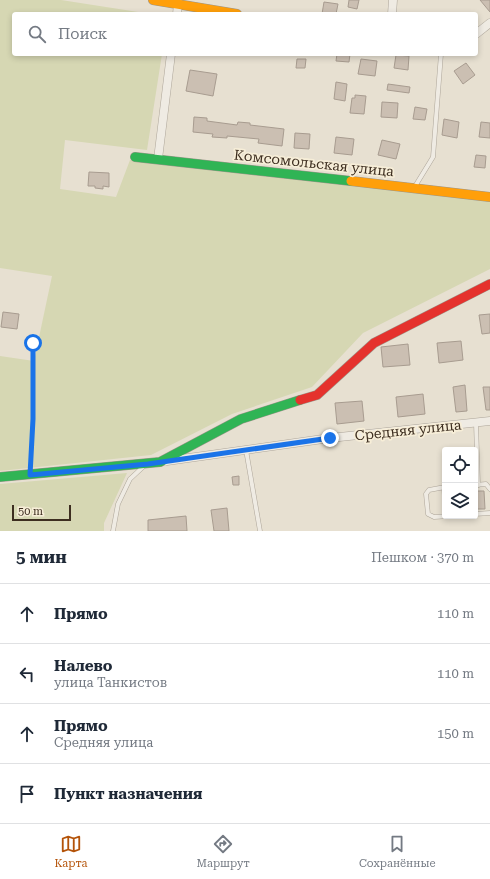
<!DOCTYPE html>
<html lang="ru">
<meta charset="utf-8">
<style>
body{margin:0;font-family:"Roboto Serif",serif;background:#f6f6f7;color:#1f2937}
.controls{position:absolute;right:12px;bottom:12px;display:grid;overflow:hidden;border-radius:4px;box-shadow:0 2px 6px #0003}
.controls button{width:36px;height:36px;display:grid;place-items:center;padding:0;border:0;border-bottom:1px solid #e0e1e3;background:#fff;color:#1f2937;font:20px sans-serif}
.scale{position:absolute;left:12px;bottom:10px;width:59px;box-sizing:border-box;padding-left:4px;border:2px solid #3d2e20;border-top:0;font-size:11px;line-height:14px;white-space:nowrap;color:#3d2e20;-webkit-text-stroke:3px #f7eed8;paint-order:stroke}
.stop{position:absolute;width:12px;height:12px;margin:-9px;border:3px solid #1a73e8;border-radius:50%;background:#fff}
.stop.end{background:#1a73e8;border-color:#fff;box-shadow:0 1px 4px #0008}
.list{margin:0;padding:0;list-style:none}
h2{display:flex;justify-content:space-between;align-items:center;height:52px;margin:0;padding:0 16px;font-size:17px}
h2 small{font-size:13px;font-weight:400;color:#747a83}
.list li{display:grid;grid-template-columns:26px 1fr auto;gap:12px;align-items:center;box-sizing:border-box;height:60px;padding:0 16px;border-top:1px solid #e0e1e3}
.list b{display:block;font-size:15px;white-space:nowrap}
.list p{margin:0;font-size:13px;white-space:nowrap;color:#747a83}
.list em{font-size:13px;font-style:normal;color:#747a83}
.icon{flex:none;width:22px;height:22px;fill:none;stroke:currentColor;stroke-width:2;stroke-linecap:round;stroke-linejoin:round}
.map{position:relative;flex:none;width:490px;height:531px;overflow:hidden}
.search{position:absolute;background:#fff;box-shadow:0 2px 6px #0003;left:12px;right:12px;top:12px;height:44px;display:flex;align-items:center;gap:10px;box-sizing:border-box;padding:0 14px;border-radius:4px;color:#747a83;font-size:15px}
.sheet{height:292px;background:#fff}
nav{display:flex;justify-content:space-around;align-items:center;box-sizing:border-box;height:56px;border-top:1px solid #e0e1e3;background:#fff;font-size:11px;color:#747a83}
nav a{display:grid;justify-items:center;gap:2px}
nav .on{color:#b45309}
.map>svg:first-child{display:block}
.green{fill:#d6d7b3}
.building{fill:#cbbfb2;stroke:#a89c90}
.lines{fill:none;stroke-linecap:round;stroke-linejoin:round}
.lane-casing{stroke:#ada599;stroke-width:5}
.street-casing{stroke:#ada599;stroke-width:9}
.fast-casing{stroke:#9c958a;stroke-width:10}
.slow-casing{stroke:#9c958a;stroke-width:10}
.jam-casing{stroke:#9c958a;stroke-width:10}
.path{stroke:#c8c2b9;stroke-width:1.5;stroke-dasharray:3 2;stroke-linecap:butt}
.lane{stroke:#efebe3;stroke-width:4}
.street{stroke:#efebe3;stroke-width:8}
.fast{stroke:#30b455;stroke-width:9}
.slow{stroke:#ff9f0a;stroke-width:9}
.jam{stroke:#e5322d;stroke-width:9}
.route{stroke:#1a73e8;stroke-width:5}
.labels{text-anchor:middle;stroke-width:3.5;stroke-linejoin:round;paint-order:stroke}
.street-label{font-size:14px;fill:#3d2e20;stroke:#f7eed8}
</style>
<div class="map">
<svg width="490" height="531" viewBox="0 0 490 531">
<rect width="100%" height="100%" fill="#e7e0d1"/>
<g class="green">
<path d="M 0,0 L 61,0 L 151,14 L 14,14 L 14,54 L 162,54 L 147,150 L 65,140 L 60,189 L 116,197 L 130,160 L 482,199 L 490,198 L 490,269 L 363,333 L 312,387 L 232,414 L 151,455 L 0,471 L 0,356 L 34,361 L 52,276 L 0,268 Z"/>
<path d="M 127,473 L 104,523 L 104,531 L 0,531 L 0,484 Z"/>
</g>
<g class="building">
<path d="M 349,0 L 359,0 L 357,9 L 348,7 Z"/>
<path d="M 480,0 L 490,0 L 490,12 Z"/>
<path d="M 324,2 L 338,4 L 336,14 L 322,14 Z"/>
<path d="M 337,54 L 350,54 L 349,62 L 336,61 Z"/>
<path d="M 396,55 L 409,56 L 408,70 L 394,68 Z"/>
<path d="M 297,59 L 306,59 L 305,68 L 296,68 Z"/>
<path d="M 361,59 L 377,61 L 375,76 L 358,74 Z"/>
<path d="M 466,63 L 475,75 L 463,84 L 454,71 Z"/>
<path d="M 190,70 L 217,74 L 213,96 L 186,91 Z"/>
<path d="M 336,82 L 347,84 L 345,101 L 334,99 Z"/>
<path d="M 388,84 L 410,87 L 409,93 L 387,90 Z"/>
<path d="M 355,95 L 366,96 L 364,114 L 350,113 L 352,98 L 355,98 Z"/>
<path d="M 382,102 L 398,103 L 397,118 L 381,117 Z"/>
<path d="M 415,107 L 427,109 L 425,120 L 413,119 Z"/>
<path d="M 194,117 L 207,118 L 207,121 L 237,125 L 238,122 L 250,123 L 250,125 L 284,129 L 282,146 L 258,143 L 259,139 L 227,136 L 227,138 L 212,137 L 213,134 L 193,132 Z"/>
<path d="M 444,119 L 459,122 L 457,138 L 442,135 Z"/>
<path d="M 481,122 L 490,123 L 490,138 L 479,137 Z"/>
<path d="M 295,133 L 310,134 L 309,149 L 294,148 Z"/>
<path d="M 336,137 L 354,139 L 352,155 L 334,153 Z"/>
<path d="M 382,140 L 400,144 L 396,159 L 378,155 Z"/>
<path d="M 476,155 L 486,156 L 485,168 L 474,167 Z"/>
<path d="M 89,172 L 109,173 L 109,187 L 103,186 L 103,189 L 95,188 L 95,186 L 88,186 Z"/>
<path d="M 3,312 L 19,314 L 17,329 L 1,327 Z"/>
<path d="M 490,314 L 490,333 L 482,334 L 479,315 Z"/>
<path d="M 461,341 L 463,360 L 439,363 L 437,343 Z"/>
<path d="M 408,344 L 410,365 L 383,367 L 381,347 Z"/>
<path d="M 465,385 L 467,411 L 456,412 L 453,387 Z"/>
<path d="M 483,387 L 490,387 L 490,410 L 486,410 Z"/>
<path d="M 423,394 L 425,414 L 398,417 L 396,397 Z"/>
<path d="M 362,401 L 364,421 L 337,424 L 335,403 Z"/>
<path d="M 239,476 L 239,485 L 233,485 L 232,477 Z"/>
<path d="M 475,491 L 484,491 L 485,509 L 475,509 Z"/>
<path d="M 227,508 L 229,531 L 214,531 L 211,510 Z"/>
<path d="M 186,516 L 187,531 L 148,531 L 148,520 Z"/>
</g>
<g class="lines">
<g class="lane-casing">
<g id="lane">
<path d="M 414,188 L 433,157 L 441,54"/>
<path d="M 476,423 L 478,485"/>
<path d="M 246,450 L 260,531"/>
<path d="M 475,485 L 486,484 L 490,489"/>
<path d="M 444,487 L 445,503"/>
<path d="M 445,487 L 429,490 L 426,494 L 428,514 L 434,517 L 450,516"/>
<path d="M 475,514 L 490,513"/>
<path d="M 113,531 L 118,504 L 130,479 L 144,466"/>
</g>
</g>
<g class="street-casing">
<g id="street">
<path d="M 177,14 L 178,3"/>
<path d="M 392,14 L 393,0"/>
<path d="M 476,34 L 490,23"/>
<path d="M 158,159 L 171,54"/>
<path d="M 167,461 L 330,438 L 490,421"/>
</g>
</g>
<g class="fast-casing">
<g id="fast">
<path d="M 135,157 L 351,181"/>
<path d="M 0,477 L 160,462 L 241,419 L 300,400"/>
</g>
</g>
<g class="slow-casing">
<g id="slow">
<path d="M 153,0 L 237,14"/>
<path d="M 351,181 L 490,197"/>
</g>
</g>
<g class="jam-casing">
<path id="jam" d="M 300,400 L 317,395 L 374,343 L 490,284"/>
</g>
<path class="path" d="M 30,465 L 33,419 L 33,343"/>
<use href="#lane" class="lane"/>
<use href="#street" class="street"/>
<use href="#fast" class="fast"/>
<use href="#slow" class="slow"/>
<use href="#jam" class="jam"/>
</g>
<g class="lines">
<path class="route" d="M 33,343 L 33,419 L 30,475 L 148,464 L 330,438"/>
</g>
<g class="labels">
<g class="street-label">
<text transform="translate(314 163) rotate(6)" y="5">Комсомольская улица</text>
<text transform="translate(408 430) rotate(-6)" y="5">Средняя улица</text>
</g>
</g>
</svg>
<div class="controls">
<button><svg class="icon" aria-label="locate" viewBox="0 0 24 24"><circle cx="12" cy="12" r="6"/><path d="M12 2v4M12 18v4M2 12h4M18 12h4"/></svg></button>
<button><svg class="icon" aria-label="layers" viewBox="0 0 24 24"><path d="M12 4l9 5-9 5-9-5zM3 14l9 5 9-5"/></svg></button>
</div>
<div class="scale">50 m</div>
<div class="stop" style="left:33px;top:343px"></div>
<div class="stop end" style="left:330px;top:438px"></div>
<div class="search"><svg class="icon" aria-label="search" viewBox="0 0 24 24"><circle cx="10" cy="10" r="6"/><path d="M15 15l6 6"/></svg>Поиск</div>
</div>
<section class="sheet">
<h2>5 мин<small>Пешком · 370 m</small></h2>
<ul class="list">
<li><svg class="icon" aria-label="ahead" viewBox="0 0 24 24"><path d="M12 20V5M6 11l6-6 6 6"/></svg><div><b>Прямо</b></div><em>110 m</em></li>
<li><svg class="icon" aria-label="left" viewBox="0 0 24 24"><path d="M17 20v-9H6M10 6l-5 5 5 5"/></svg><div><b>Налево</b><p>улица Танкистов</p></div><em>110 m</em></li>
<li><svg class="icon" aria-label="ahead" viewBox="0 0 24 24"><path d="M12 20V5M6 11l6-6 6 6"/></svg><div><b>Прямо</b><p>Средняя улица</p></div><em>150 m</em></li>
<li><svg class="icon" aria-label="arrive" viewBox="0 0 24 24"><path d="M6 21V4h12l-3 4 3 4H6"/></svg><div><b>Пункт назначения</b></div></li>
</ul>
</section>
<nav>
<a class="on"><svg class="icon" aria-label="map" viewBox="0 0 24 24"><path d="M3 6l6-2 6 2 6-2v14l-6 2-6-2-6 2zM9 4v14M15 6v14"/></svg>Карта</a>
<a><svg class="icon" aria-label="directions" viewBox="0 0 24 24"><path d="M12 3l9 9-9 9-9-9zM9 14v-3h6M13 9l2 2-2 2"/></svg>Маршрут</a>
<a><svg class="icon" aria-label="saved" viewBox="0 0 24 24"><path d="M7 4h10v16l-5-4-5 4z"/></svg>Сохранённые</a>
</nav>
